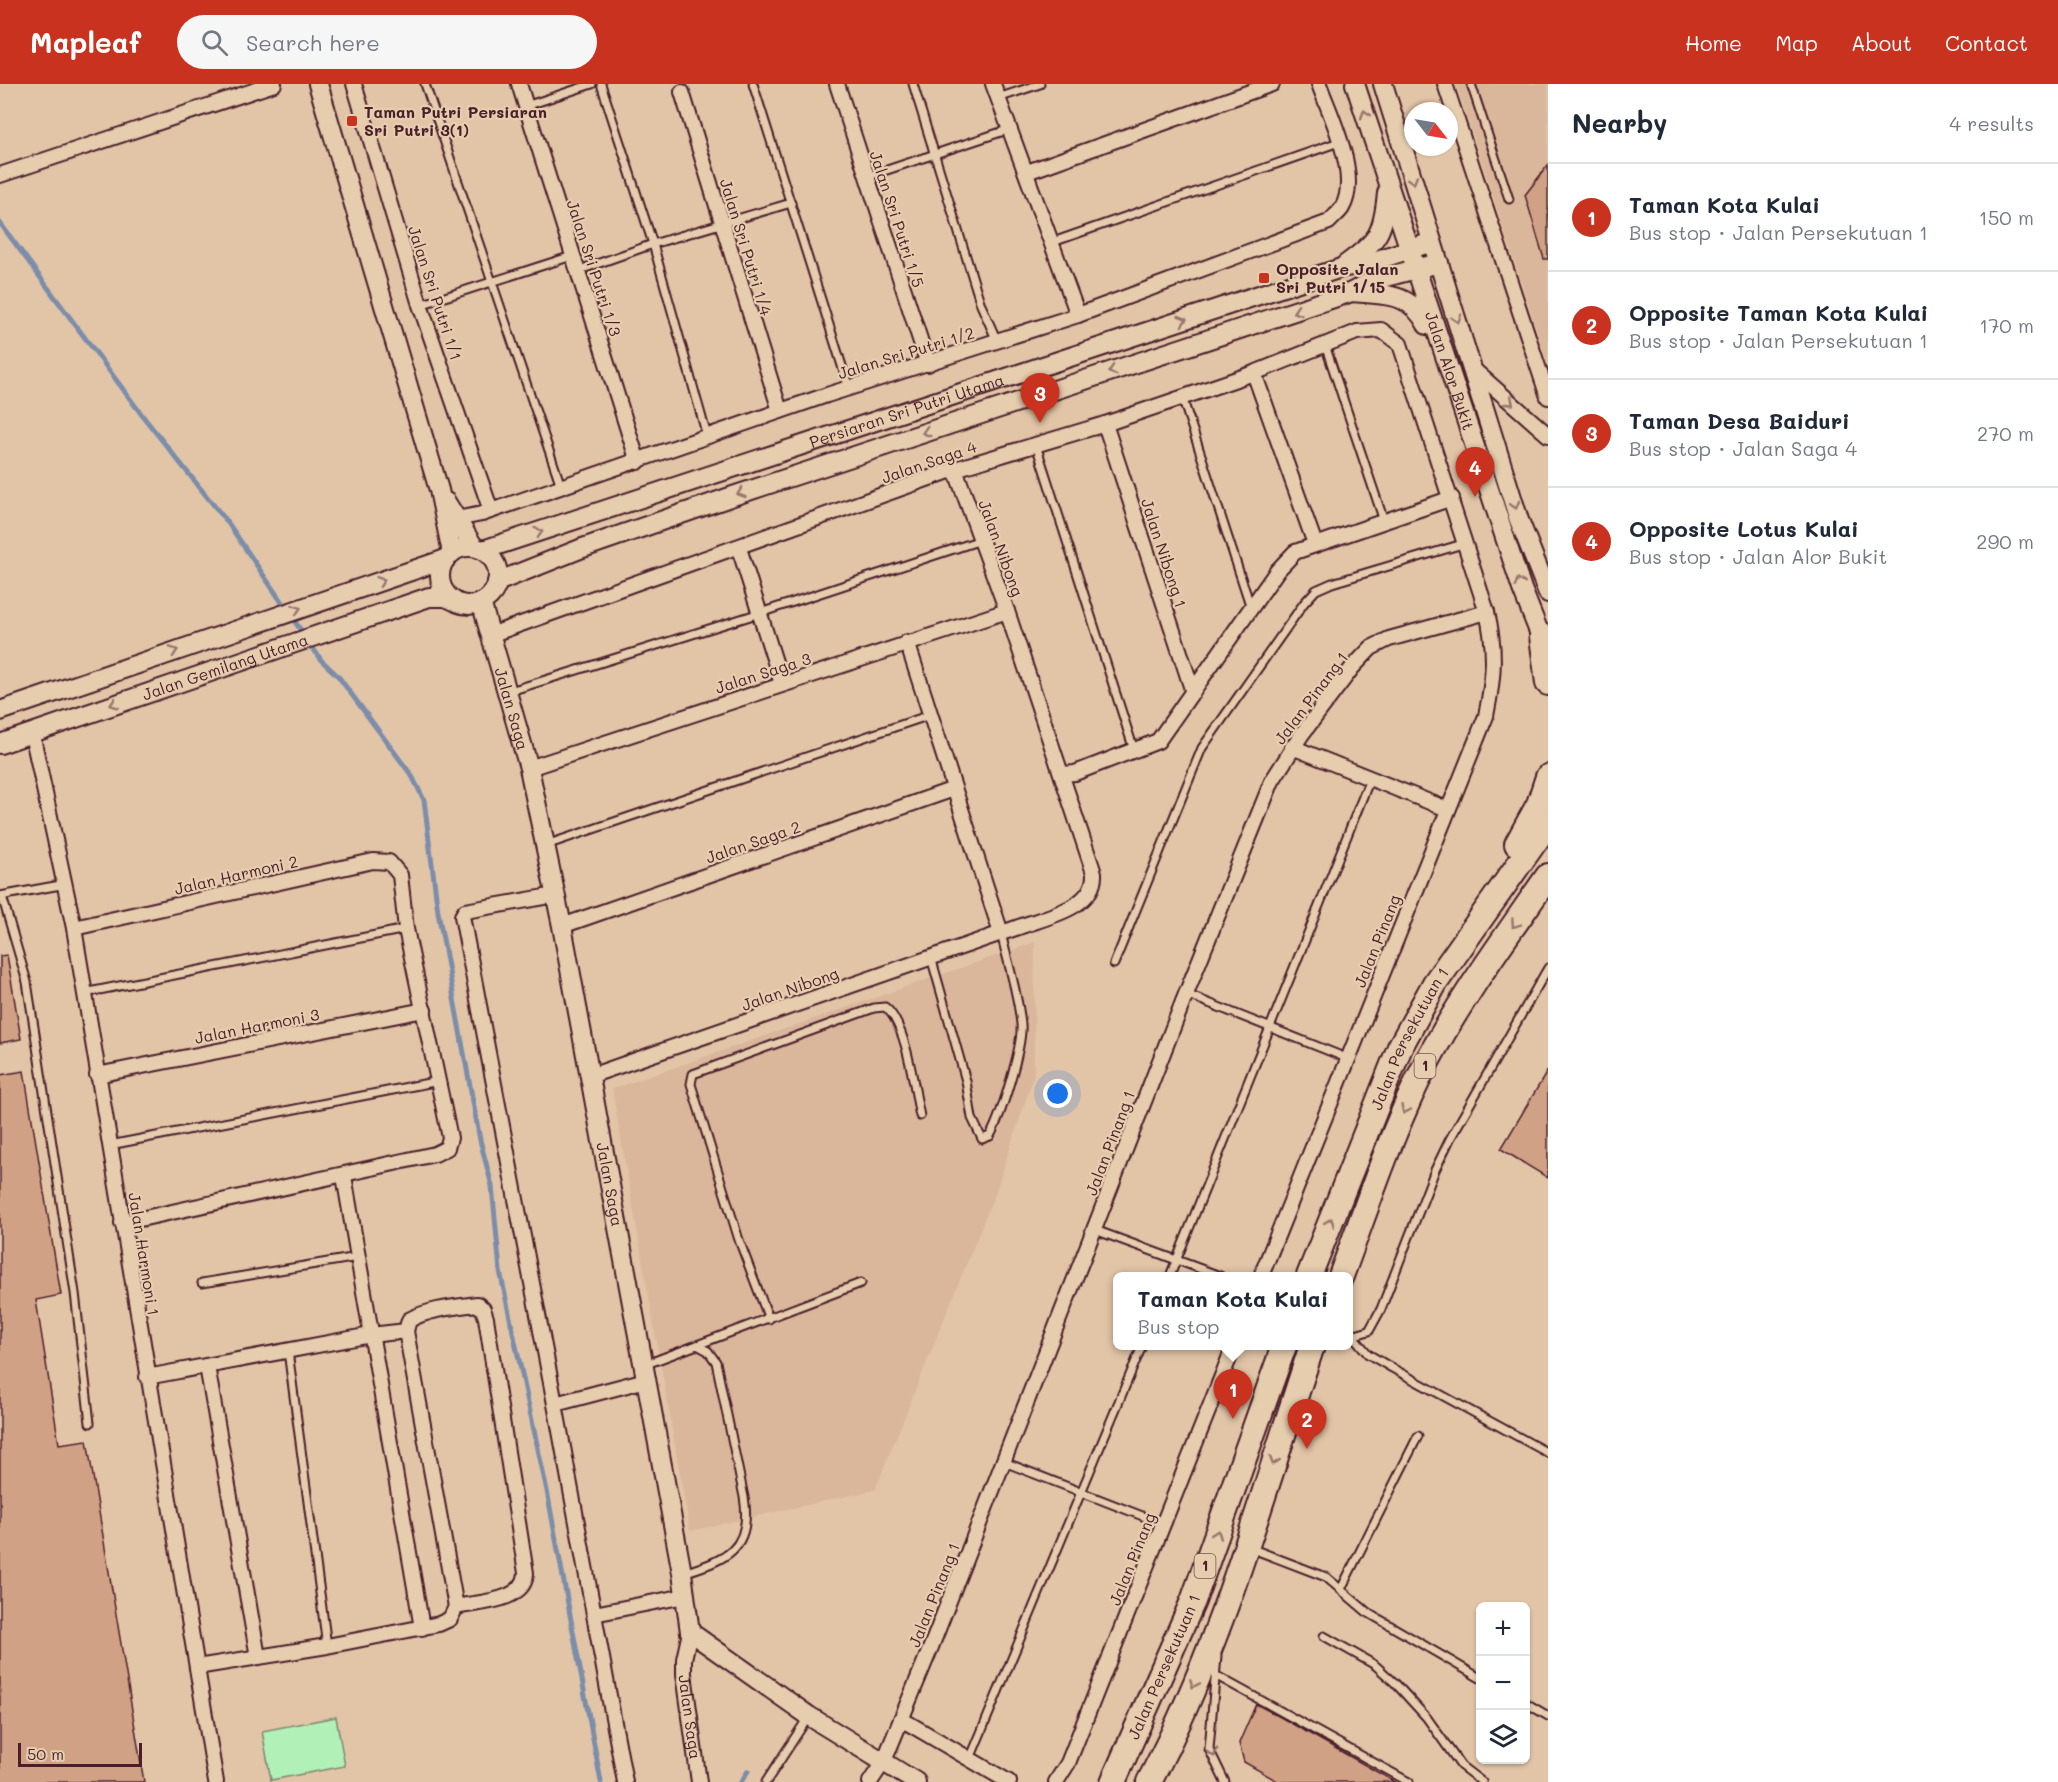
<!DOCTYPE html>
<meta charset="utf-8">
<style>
body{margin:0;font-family:Mali,sans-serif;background:#f6f6f7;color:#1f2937}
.controls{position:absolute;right:18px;bottom:18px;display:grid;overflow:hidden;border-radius:9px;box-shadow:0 2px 4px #0004}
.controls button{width:54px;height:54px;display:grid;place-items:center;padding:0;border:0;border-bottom:2px solid #e0e1e3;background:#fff;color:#1f2937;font:30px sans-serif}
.compass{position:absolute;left:1404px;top:18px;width:54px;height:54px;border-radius:50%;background:#fff;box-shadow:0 2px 4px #0004;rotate:121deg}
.scale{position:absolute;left:18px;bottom:15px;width:124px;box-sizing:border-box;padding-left:6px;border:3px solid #4a1f2b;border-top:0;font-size:16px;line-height:21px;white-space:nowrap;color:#4a1f2b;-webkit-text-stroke:4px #e5cdae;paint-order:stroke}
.you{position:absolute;left:1058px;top:1010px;width:21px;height:21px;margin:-15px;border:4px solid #fff;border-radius:50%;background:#1a73e8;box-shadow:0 0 0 9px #1a73e833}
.badge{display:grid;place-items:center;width:39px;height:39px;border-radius:50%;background:#c8321e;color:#fff;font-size:20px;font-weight:700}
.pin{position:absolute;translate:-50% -50px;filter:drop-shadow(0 2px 3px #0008)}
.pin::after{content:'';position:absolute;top:32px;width:21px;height:18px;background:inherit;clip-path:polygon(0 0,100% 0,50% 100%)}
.popup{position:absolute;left:1113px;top:1188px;width:240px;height:78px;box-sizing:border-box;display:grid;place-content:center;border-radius:9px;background:#fff;filter:drop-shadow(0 2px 4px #0005);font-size:20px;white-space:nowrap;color:#747a83}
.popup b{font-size:22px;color:#1f2937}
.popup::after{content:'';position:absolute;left:50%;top:100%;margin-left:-12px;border:12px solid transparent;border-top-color:#fff}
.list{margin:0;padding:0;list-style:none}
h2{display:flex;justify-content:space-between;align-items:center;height:78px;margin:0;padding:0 24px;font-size:26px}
h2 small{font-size:20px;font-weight:400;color:#747a83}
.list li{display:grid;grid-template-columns:39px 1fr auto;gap:18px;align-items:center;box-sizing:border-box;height:108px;padding:0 24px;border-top:2px solid #e0e1e3}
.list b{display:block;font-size:22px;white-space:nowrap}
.list p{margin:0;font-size:20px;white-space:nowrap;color:#747a83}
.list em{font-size:20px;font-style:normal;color:#747a83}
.icon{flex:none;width:33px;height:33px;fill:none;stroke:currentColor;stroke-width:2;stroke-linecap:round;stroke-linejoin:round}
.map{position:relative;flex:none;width:1548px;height:1698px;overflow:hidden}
header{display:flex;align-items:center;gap:36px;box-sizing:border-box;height:84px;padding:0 30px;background:#c8321e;color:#fff}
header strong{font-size:28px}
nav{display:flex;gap:33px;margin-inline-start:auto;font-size:21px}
.search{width:420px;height:54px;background:#f6f6f7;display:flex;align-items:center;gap:15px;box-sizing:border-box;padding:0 21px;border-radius:33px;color:#747a83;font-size:22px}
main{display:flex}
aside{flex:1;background:#fff}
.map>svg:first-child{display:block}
.built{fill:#dab79b}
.green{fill:#b1f0b7;stroke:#7e8871;stroke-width:1.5}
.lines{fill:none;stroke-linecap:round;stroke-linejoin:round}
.stream{stroke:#7c8daa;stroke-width:5}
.building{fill:#d1a186;stroke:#4a1f2b;stroke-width:1.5}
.lane-casing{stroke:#4a1f2b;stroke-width:11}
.street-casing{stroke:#4a1f2b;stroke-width:18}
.secondary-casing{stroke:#4a1f2b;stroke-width:22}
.highway-casing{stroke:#4a1f2b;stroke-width:28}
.lane{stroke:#e5cdae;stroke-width:7}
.street{stroke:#e5cdae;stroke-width:14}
.secondary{stroke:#e5cdae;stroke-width:18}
.highway{stroke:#e5cdae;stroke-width:24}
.oneway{stroke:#98766c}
.poi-dot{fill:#c8321e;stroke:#e5cdae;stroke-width:2}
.labels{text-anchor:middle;stroke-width:4.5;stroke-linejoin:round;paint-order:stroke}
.shield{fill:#e5cdae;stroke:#785352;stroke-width:1.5}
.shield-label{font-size:15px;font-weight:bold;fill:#4a1f2b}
.poi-label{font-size:16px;font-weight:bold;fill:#4a1f2b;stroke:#e5cdae;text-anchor:start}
.street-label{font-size:16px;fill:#4a1f2b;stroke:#e5cdae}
</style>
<header>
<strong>Mapleaf</strong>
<div class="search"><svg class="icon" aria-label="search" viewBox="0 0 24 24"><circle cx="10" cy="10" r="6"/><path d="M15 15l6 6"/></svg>Search here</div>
<nav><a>Home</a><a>Map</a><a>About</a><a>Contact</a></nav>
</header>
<main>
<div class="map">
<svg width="1548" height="1698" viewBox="0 0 1548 1698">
<rect width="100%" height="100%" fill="#e2c5a7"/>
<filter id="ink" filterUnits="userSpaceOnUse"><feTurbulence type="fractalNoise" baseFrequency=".0167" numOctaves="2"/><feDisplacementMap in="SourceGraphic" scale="12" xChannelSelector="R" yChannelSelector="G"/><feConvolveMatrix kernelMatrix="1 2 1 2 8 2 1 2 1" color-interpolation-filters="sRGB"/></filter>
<g filter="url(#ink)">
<g class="built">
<path d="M 1456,0 L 1548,0 L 1548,281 L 1540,256 Z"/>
<path d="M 1035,858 L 1034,991 L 996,1107 L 875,1406 L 690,1447 L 612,1005 Z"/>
</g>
<path class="green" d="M 336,1633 L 345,1682 L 271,1696 L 262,1647 Z"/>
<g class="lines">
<g class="stream">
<path d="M 0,139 L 145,335 L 228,439 L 321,576 L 338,592 L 412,692 L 424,716 L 438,828 L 480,1056 L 492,1102 L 500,1187 L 547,1407 L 601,1698"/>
<path d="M 741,1698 L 748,1687"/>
</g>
</g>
<g class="building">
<path d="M 1548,81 L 1548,175 L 1544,175 L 1525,111 Z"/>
<path d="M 7,871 L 21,955 L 0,959 L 0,872 Z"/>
<path d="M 1548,986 L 1548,1094 L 1501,1065 Z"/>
<path d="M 24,987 L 61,1211 L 36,1216 L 59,1360 L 87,1356 L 144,1698 L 0,1698 L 0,991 Z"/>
<path d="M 1256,1620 L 1282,1634 L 1395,1698 L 1279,1698 L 1244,1678 L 1239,1659 Z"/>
</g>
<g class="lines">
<g class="lane-casing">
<g id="lane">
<path d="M 425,0 L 561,402"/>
<path d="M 601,0 L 653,160 L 707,352"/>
<path d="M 753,0 L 849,304"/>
<path d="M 913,0 L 981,221 L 997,257"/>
<path d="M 1471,0 L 1509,115"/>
<path d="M 998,14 L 1040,0"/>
<path d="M 526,22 L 592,0"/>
<path d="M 866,93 L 1010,45"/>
<path d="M 1050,159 L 1339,58"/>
<path d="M 577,187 L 653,160 L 791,119"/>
<path d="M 420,221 L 572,172"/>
<path d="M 1325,261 L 1384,437"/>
<path d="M 1182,313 L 1251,524"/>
<path d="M 1036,361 L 1134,666"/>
<path d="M 507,608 L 760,529 L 981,456"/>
<path d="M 546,761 L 930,631"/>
<path d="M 0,812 L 66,800"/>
<path d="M 2,812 L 27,898 L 75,1209 L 90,1339"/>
<path d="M 931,873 L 966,997 L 972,1034 L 982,1055 L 990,1052 C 1001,1032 1023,962 1021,940 C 1018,910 1008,879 1001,849"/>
<path d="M 1114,880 L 1202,664 L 1304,519 L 1316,506 L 1332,499 L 1466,459"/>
<path d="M 84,909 L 406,845"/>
<path d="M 1186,910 L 1349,975"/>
<path d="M 110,1061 L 439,997"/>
<path d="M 1095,1146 L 1220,1192"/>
<path d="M 1170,1192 L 1370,695"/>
<path d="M 202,1199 L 358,1173"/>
<path d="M 769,1235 L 739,1156 L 691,1000 L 693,990 L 874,924 L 885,923 C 907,940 914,1005 920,1032"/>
<path d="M 1348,1253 L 1369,1247 L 1381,1225 L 1435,1086 L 1450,1055 L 1548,884"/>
<path d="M 1354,1253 L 1368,1270 L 1392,1284 L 1548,1369"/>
<path d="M 697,1261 L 861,1199"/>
<path d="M 288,1267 L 327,1562"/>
<path d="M 644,1281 L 697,1261 L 708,1267 L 716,1278 L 744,1413 C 753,1466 725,1476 683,1489"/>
<path d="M 1004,1378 L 1163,1440"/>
<path d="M 1250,1464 L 1326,1493 L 1367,1528 L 1480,1594"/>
<path d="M 1341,1505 L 1418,1352"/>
<path d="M 1324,1552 L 1375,1581 L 1395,1599 L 1427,1634 L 1461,1682 L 1482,1698"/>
<path d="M 1217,1572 L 1209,1665 L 1225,1698"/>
<path d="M 1215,1591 L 1409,1698"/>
<path d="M 1526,1619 L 1548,1632"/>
<path d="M 970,1675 L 1142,1262"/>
<path d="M 766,1698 L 809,1632"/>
</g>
</g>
<g class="street-casing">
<g id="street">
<path d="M 354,0 L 420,221 L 491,427"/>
<path d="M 519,0 L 638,378"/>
<path d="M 837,0 L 928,280"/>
<path d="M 993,0 L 1078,231"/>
<path d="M 1445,0 L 1548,313"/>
<path d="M 682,8 L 780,327"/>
<path d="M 1027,88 L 1272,0"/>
<path d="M 0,91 L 274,0"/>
<path d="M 1473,285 L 1548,351"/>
<path d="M 1254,289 L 1315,460"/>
<path d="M 1105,340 L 1193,608"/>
<path d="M 456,435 L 482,430 L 827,311 L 1078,231 L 1329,138 C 1333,133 1339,129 1342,124 C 1361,92 1330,31 1319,0"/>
<path d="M 739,464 L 782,600"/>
<path d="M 490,551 L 955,385 L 1105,340 L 1254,289 L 1357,248 L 1381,246 L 1400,260 L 1487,528 C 1496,566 1494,593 1486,632 L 1261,1192"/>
<path d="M 907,558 L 1001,849"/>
<path d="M 32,649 L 74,844 L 216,1698"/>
<path d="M 1292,663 L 1447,725"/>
<path d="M 529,684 L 1007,527"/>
<path d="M 1062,690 L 1075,689 L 1158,657 L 1277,487 L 1295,468 L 1452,414"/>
<path d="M 562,842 L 954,705"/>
<path d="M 74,844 L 373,777 L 389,778 L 400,791 L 406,845 L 450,1054 L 447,1064 L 435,1070 L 122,1139"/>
<path d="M 97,991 L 424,926"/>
<path d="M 590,992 L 1016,844 C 1044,833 1096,825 1094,789 L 1007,527 L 955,385"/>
<path d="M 344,1092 L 422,1544"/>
<path d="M 406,1247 L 456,1523"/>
<path d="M 207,1282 L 258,1573"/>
<path d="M 147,1293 L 371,1251 L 406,1247 L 409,1236 C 429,1225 455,1223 477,1220 L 483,1225 L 486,1234 L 526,1489 C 525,1518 479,1518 456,1523 L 450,1535 L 439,1540 L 327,1562 L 197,1583"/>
<path d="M 555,1320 L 462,832 L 465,827 L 556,811"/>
<path d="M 594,1530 L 685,1512"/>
<path id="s1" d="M 690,1548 L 684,1575 L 684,1590 L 699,1698"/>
<path d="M 901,1635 L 1009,1698"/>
<path d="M 625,1698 L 555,1320 L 646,1296"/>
<path d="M 870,1698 L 884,1677 L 931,1563 L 1186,910 L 1272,697 L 1302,650 L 1352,584 L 1371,564 L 1389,555 L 1487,528"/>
<path d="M 1056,1698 L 1068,1679 L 1234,1262"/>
</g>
</g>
<g class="secondary-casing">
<g id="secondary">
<path d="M 318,0 L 439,406 L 452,469"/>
<path id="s2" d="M 1355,0 L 1522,505 L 1545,563"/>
<path d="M 1383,0 L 1519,436 L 1548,509"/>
<path d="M 1345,181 C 1378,156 1383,151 1387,109"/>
<path d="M 1352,208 C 1386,211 1410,208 1427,241"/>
<path d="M 446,418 L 474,463"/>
<circle cx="469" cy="492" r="29"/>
<path id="s3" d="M 483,466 L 1341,184 L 1368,179 L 1432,158"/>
<path d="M 497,498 L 580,465 L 733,412 L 1352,208 L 1374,196 L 1439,179"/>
<path id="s4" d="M 481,518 L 529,684 L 562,842 L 682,1489 L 690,1548 L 809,1632 L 916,1698"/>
<path d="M 0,627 L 446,475"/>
<path id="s5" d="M 0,660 L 429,513 L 445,513 L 453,516"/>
</g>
</g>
<g class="highway-casing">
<g id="highway">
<path d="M 1542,552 L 1548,599"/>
<path d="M 1517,760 L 1539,720 L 1548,693"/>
<path id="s6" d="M 1309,1192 L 1400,963 L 1435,899 L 1548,739"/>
<path d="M 1341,1192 C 1368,1120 1392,1045 1428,976 C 1463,911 1506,853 1548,792"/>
<path id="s7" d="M 1113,1698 L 1193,1517 L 1284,1262"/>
<path d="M 1149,1698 C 1222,1561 1263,1408 1312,1262"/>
</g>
</g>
<use href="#lane" class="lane"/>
<use href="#street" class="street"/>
<use href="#secondary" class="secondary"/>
<use href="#highway" class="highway"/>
</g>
<defs><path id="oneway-chevron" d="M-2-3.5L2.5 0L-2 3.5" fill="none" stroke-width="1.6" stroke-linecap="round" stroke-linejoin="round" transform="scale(1.5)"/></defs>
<g class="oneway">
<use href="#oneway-chevron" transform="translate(1365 30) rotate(-108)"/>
<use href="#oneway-chevron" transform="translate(1413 96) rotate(73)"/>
<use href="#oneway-chevron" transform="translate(1297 227) rotate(162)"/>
<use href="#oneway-chevron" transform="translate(1457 235) rotate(73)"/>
<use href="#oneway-chevron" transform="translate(1183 236) rotate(-18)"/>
<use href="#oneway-chevron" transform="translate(1112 287) rotate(162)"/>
<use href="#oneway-chevron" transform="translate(1510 318) rotate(41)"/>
<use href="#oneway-chevron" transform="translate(926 348) rotate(162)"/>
<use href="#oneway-chevron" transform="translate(741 409) rotate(162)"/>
<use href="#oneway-chevron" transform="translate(1515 421) rotate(73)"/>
<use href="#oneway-chevron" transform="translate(539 448) rotate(-18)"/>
<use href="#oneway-chevron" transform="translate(381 497) rotate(-19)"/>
<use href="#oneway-chevron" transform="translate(1519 498) rotate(-109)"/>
<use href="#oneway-chevron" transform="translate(297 525) rotate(-19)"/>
<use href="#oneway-chevron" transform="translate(174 567) rotate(-19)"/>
<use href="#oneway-chevron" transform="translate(114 620) rotate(161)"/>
<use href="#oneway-chevron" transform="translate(1515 840) rotate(125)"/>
<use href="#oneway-chevron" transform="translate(1405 1026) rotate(115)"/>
<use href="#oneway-chevron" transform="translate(1330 1138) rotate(-69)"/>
<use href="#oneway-chevron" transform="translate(1274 1377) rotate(108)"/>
<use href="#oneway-chevron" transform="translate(1217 1450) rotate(-70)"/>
<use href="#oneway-chevron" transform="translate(1194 1600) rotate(112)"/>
<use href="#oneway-chevron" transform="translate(1213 1669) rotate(72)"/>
</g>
</g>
<g class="poi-dot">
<rect x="346" y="31" width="12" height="12" rx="3"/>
<rect x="1258" y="188" width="12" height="12" rx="3"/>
</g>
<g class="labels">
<g class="shield">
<rect x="1414.5" y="970" width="21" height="24" rx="4.5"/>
<rect x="1194.5" y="1470" width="21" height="24" rx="4.5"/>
</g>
<g class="shield-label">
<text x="1425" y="987">1</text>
<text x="1205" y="1487">1</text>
</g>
<g class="poi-label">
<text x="364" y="34">Taman Putri Persiaran<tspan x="364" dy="18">Sri Putri 3(1)</tspan></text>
<text x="1276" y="191">Opposite Jalan<tspan x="1276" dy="18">Sri Putri 1/15</tspan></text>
</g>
<g class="street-label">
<text transform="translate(897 135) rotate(72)" y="6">Jalan Sri Putri 1/5</text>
<text transform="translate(746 163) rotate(73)" y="6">Jalan Sri Putri 1/4</text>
<text transform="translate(594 184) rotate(72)" y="6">Jalan Sri Putri 1/3</text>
<text transform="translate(435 209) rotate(72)" y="6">Jalan Sri Putri 1/1</text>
<text transform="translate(906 269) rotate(-17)" y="6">Jalan Sri Putri 1/2</text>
<text dy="6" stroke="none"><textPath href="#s2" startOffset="302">Jalan Alor Bukit</textPath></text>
<text dy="6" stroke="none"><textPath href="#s3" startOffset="446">Persiaran Sri Putri Utama</textPath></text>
<text transform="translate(929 378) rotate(-19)" y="6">Jalan Saga 4</text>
<text transform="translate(1001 464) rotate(70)" y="6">Jalan Nibong</text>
<text transform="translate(1164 469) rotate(72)" y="6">Jalan Nibong 1</text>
<text dy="6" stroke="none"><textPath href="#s5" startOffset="238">Jalan Gemilang Utama</textPath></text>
<text transform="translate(763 589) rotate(-18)" y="6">Jalan Saga 3</text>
<text transform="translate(1311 614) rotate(-53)" y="6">Jalan Pinang 1</text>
<text dy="6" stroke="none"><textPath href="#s4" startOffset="111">Jalan Saga</textPath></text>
<text transform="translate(753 758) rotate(-19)" y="6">Jalan Saga 2</text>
<text transform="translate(236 791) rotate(-13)" y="6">Jalan Harmoni 2</text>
<text transform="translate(1377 857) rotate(-68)" y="6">Jalan Pinang</text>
<text transform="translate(790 905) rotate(-19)" y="6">Jalan Nibong</text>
<text transform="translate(257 942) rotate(-11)" y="6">Jalan Harmoni 3</text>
<text dy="6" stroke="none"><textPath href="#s6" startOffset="258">Jalan Persekutuan 1</textPath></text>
<text transform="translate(1110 1059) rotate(-69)" y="6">Jalan Pinang 1</text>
<text dy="6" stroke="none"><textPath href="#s4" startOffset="597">Jalan Saga</textPath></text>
<text transform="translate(144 1170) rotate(81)" y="6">Jalan Harmoni 1</text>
<text transform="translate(1132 1475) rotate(-68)" y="6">Jalan Pinang</text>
<text transform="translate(934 1511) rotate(-68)" y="6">Jalan Pinang 1</text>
<text dy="6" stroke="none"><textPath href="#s7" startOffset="126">Jalan Persekutuan 1</textPath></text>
<text dy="6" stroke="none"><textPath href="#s1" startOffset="86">Jalan Saga</textPath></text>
</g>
</g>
</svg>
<div class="controls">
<button>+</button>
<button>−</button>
<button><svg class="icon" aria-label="layers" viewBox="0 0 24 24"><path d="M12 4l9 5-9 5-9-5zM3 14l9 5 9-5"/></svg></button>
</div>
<svg class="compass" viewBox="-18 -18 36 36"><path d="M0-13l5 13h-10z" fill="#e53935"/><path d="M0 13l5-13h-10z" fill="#747a83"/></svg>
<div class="scale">50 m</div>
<div class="you"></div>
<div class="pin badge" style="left:1233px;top:1335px">1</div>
<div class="popup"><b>Taman Kota Kulai</b>Bus stop</div>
<div class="pin badge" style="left:1307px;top:1365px">2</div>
<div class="pin badge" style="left:1040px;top:339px">3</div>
<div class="pin badge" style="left:1475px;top:413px">4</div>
</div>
<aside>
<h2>Nearby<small>4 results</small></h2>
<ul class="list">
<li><span class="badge">1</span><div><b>Taman Kota Kulai</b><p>Bus stop · Jalan Persekutuan 1</p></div><em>150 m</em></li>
<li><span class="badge">2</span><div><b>Opposite Taman Kota Kulai</b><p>Bus stop · Jalan Persekutuan 1</p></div><em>170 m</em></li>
<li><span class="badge">3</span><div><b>Taman Desa Baiduri</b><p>Bus stop · Jalan Saga 4</p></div><em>270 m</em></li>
<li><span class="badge">4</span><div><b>Opposite Lotus Kulai</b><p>Bus stop · Jalan Alor Bukit</p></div><em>290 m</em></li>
</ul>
</aside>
</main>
